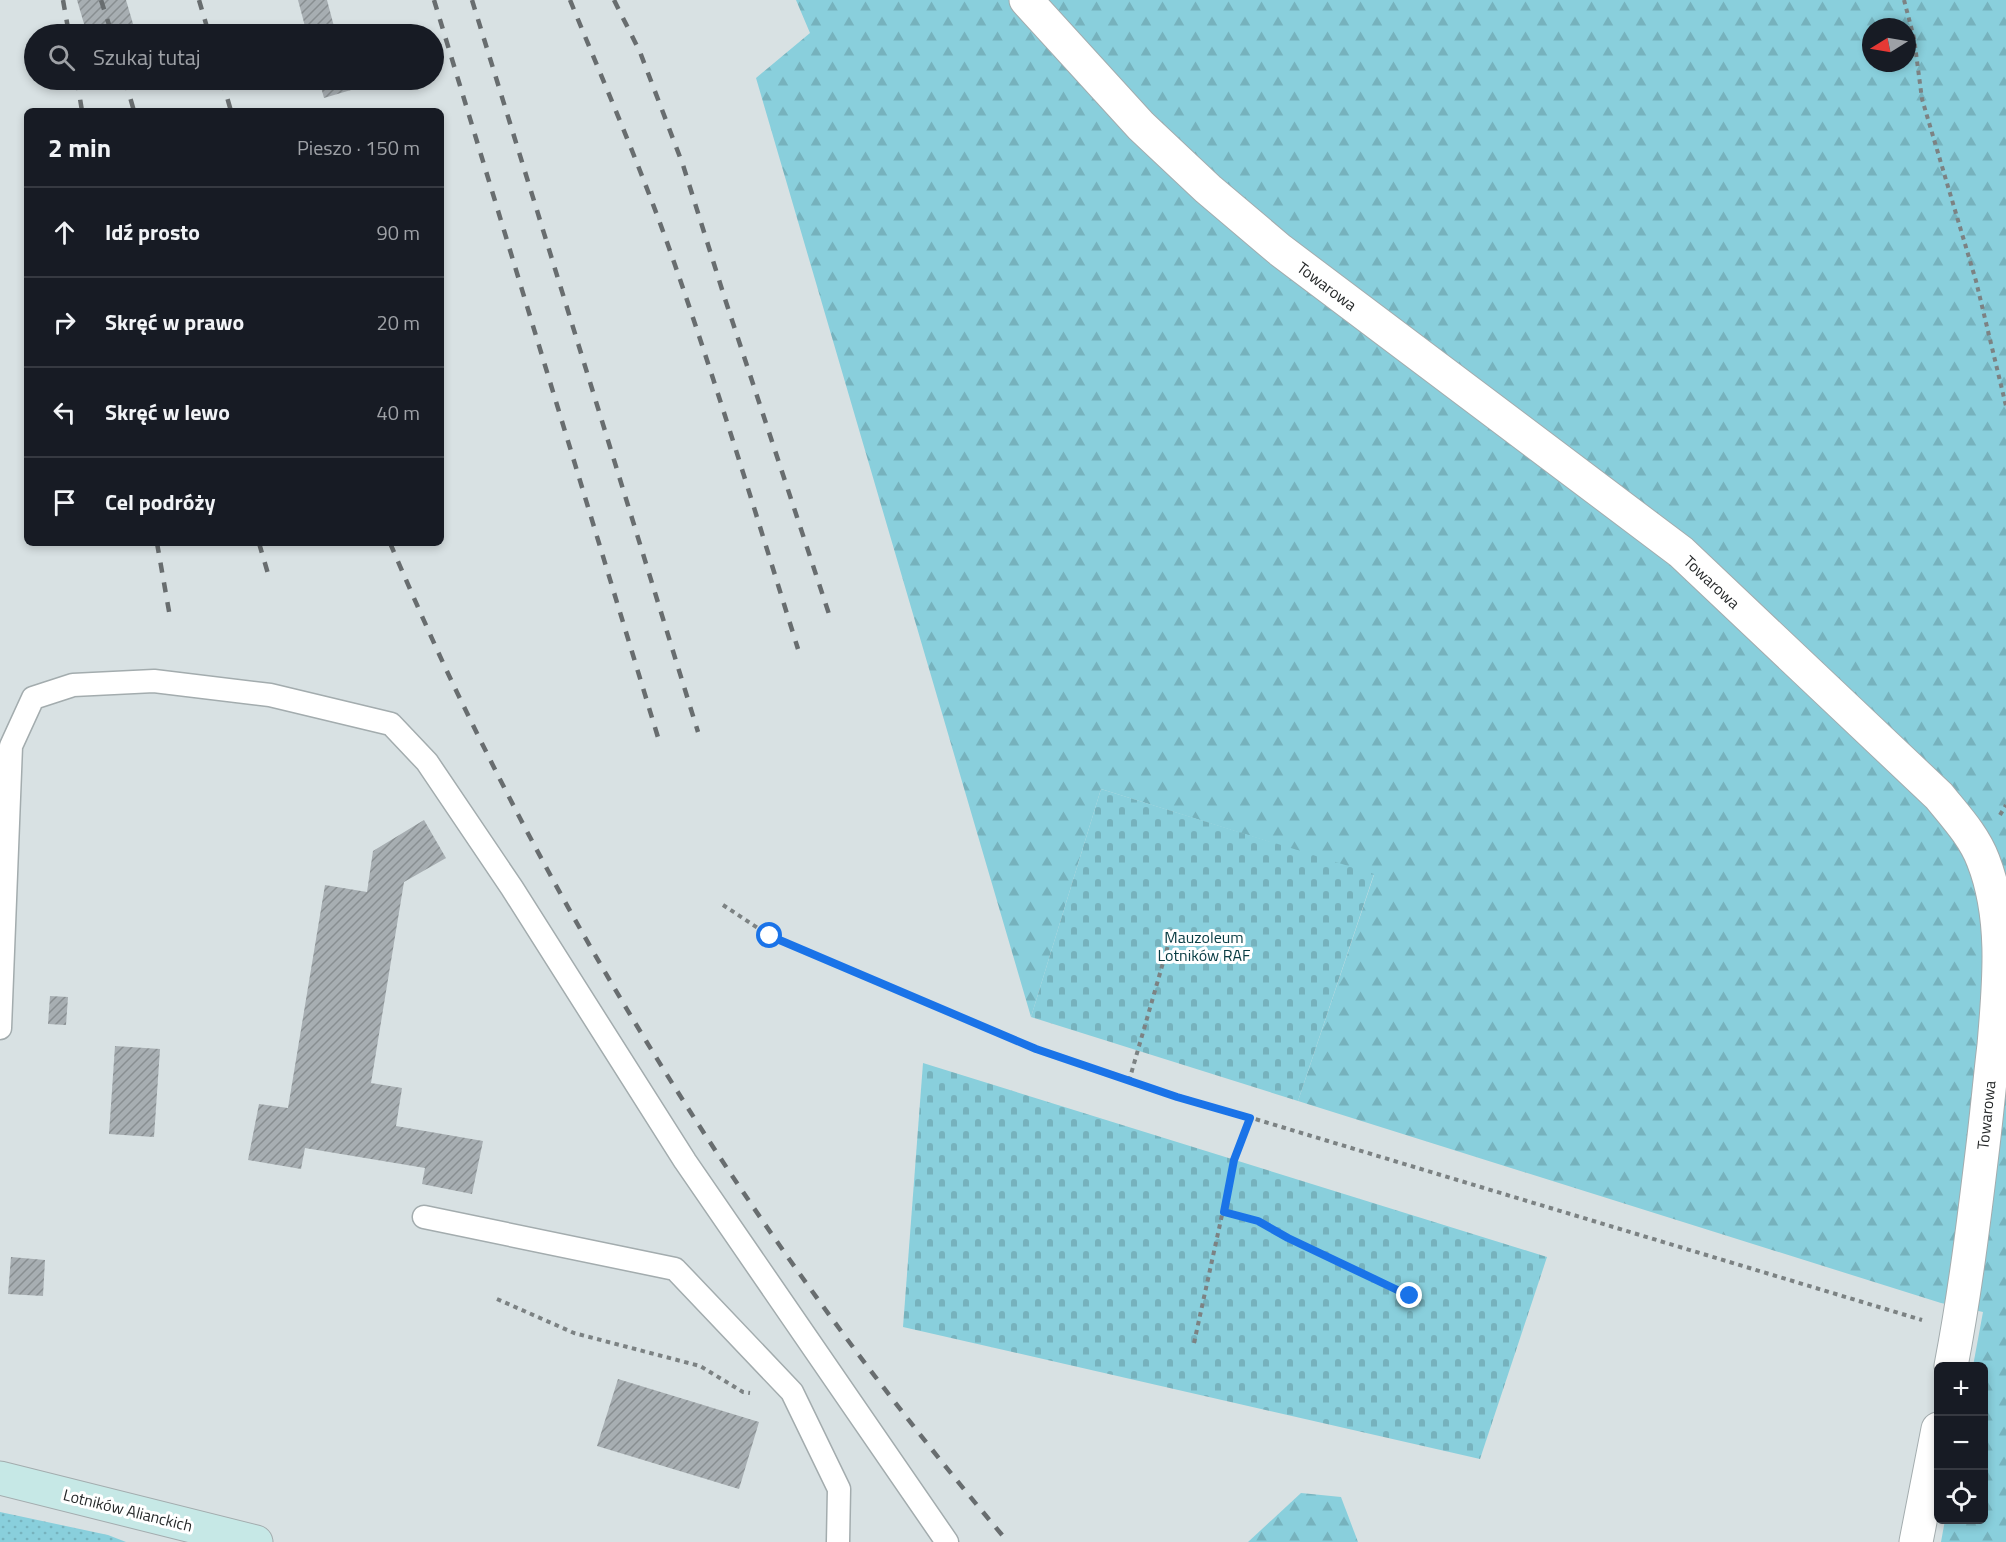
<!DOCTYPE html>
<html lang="pl">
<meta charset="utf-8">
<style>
body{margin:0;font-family:"Titillium Web",sans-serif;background:#242831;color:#f1f3f6}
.controls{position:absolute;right:18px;bottom:18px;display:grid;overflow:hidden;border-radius:9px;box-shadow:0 3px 9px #0003}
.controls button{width:54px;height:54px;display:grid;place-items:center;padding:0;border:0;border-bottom:2px solid #363941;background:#171b24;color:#f1f3f6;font:30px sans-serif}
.compass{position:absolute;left:1862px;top:18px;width:54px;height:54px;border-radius:50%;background:#171b24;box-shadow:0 3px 9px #0003;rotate:259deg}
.stop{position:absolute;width:18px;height:18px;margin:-14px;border:4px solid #1a73e8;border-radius:50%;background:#fff}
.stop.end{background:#1a73e8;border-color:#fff;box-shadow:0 2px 6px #0008}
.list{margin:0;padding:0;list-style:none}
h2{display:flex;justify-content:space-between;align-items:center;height:78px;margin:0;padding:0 24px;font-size:26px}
h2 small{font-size:20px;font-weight:400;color:#9ea1a6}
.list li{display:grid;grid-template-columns:39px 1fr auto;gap:18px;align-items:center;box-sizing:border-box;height:90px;padding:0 24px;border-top:2px solid #363941}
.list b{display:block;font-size:22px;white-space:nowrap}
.list em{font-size:20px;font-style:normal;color:#9ea1a6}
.icon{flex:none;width:33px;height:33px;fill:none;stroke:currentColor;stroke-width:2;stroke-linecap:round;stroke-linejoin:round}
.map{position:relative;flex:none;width:2006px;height:1542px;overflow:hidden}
.search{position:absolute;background:#171b24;box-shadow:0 3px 9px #0003;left:24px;top:24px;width:420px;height:66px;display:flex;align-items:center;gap:15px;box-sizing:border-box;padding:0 21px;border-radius:33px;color:#9ea1a6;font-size:22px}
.panel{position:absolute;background:#171b24;box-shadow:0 3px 9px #0003;left:24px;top:108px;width:420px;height:438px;border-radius:9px}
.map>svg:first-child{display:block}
.grass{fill:url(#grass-dots)}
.forest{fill:url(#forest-firs);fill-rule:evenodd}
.cemetery{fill:url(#cemetery-stones)}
.building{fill:url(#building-hatch)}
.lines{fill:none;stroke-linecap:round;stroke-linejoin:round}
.lane-casing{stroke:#a3acae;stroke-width:25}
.street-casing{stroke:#a3acae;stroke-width:35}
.secondary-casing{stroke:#a3acae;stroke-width:35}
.path{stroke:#7c8283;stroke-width:4;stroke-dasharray:4.5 4.5;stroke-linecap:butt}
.lane{stroke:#fff;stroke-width:22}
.street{stroke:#fff;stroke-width:33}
.secondary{stroke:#c6e8e6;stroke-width:33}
.rail{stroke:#686d6f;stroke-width:4.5;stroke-dasharray:10 10;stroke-linecap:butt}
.route{stroke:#1a73e8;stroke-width:8}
.labels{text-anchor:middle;stroke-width:6;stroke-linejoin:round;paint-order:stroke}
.street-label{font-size:16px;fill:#272a2b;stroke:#fff}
.park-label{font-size:16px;fill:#073b42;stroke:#fff}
</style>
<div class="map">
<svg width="2006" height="1542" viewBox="0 0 2006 1542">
<defs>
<pattern id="grass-dots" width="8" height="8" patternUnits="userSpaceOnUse" patternTransform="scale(1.5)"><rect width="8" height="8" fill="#89cfdc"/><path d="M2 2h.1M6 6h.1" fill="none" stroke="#76b2bd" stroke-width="1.8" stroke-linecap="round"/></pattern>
<pattern id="forest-firs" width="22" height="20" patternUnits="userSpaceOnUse" patternTransform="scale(1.5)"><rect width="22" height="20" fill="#89cfdc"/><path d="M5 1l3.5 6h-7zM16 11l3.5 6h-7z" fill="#76b2bd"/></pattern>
<pattern id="cemetery-stones" width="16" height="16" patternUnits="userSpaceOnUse" patternTransform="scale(1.5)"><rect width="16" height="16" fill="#89cfdc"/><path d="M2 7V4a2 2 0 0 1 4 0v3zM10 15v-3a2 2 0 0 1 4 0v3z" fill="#76b2bd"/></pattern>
<pattern id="building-hatch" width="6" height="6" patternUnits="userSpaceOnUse" patternTransform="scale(1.5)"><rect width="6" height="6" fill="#a7aeb2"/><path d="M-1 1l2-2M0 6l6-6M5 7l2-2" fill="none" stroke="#888e91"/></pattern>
</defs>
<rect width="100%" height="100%" fill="#d8e1e3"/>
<path class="grass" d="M 0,1512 L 108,1535 L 126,1542 L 0,1542 Z"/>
<g class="forest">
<path d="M 796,0 L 2006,0 L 2006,1542 L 1941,1542 L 1945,1520 L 1984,1520 L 1984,1366 L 1973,1366 L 1983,1312 L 1941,1303 L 1298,1101 L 1374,875 L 1101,789 L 1031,1017 L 756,78 L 810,33 ZM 1871,27 L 1907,27 L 1907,63 L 1871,63 Z"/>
<path d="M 1301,1493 L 1341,1497 L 1358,1542 L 1248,1542 Z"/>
</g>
<g class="cemetery">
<path d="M 1101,789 L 1374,874 L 1298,1101 L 1031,1017 Z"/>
<path d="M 923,1063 L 1547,1257 L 1480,1459 L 903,1327 Z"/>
</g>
<g class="building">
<path d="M 77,0 L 126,0 L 136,34 L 87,34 Z"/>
<path d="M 298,0 L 327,0 L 336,34 L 307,34 Z"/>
<path d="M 319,80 L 348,80 L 351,90 L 324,98 Z"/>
<path d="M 424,820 L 446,858 L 404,882 L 371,1083 L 402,1088 L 396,1126 L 483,1141 L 472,1194 L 422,1184 L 425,1168 L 305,1148 L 301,1169 L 248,1160 L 259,1104 L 288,1108 L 325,885 L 367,892 L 373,851 Z"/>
<path d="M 50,996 L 68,997 L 66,1025 L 48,1024 Z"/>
<path d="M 115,1046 L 160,1049 L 154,1137 L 109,1134 Z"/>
<path d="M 11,1257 L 45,1260 L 43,1296 L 8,1294 Z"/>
<path d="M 618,1379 L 759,1422 L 739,1489 L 597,1446 Z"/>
</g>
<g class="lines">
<g class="lane-casing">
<g id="lane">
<path d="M 0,1028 L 11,746 L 33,698 L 73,685 L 154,681 L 270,695 L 391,724 L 427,762 L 512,888 L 685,1161 L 947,1542"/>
<path d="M 424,1217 L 675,1269 L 792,1392 L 839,1489 L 838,1542"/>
</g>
</g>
<g class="street-casing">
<g id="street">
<path d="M 1026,0 L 1141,126 L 1208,189 L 1280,250 L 1681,552 L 1939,796 C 1955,816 1974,836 1983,860 C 2006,918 1999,985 1994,1045 C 1990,1079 1987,1112 1983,1145 C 1974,1220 1965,1293 1951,1366"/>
<path d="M 1916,1542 L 1938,1429"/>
</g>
</g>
<g class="secondary-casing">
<path id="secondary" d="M 0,1478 L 256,1542"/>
</g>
<g class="path">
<path d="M 1904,0 L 1914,38 L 1922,99 L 1976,281 L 2006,406"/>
<path d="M 2000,815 L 2006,805"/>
<path d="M 723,905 L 770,936 L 1036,1049 L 1129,1081 L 1922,1320"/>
<path d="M 1129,1081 L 1173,928"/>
<path d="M 1224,1212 L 1258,1221 L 1288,1238 L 1410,1296"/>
<path d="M 497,1299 L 574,1333 L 700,1366 L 743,1392 L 750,1393"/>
<path d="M 1194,1343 L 1234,1160 L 1250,1118"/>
</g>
<use href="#lane" class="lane"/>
<use href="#street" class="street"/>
<use href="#secondary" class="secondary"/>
<g class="rail">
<path d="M 63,0 L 69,34"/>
<path d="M 101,0 L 112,34"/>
<path d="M 199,0 L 209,34"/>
<path d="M 434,0 L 660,744"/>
<path d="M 472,0 L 698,732"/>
<path d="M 570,0 C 606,88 644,175 675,265 C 719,392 758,521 798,649"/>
<path d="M 614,0 L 640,52 L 683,165 L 725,299 L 830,617"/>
<path d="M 77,80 L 82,111"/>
<path d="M 125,80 L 134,111"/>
<path d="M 222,80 L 231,111"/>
<path d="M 157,543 L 170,617"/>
<path d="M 259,543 L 269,577"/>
<path d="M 390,543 C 416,603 442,663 471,721 C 614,1015 797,1293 1008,1542"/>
</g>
</g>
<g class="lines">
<path class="route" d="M 770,936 L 1036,1049 L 1177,1097 L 1250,1118 L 1234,1160 L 1224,1212 L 1258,1221 L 1288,1238 L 1410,1296"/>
</g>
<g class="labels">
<g class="street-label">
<text transform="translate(1327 286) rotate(37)" y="6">Towarowa</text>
<text transform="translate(1712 582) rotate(43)" y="6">Towarowa</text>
<text transform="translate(1986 1115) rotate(-84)" y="6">Towarowa</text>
<text transform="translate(128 1510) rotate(14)" y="6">Lotników Alianckich</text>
</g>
<g class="park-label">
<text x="1204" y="943">Mauzoleum<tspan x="1204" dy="18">Lotników RAF</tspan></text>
</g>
</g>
</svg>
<div class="controls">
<button>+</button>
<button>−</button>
<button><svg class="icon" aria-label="locate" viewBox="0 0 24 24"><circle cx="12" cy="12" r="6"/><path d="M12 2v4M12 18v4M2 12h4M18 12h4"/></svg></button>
</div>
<svg class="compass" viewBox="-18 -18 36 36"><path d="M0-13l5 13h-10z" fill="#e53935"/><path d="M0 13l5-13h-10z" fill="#9ea1a6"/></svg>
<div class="stop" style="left:770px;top:936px"></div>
<div class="stop end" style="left:1410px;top:1296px"></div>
<div class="search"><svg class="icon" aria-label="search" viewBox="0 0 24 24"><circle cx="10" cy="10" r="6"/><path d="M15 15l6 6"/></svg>Szukaj tutaj</div>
<section class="panel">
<h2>2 min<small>Pieszo · 150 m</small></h2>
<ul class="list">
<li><svg class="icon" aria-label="ahead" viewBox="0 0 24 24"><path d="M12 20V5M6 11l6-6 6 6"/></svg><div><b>Idź prosto</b></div><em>90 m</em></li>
<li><svg class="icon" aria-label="right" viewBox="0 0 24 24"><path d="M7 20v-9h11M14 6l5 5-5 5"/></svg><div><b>Skręć w prawo</b></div><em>20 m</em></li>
<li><svg class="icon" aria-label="left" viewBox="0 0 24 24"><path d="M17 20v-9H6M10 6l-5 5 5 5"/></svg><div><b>Skręć w lewo</b></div><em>40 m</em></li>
<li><svg class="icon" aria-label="arrive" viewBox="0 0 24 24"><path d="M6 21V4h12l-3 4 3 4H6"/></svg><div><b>Cel podróży</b></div></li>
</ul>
</section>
</div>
